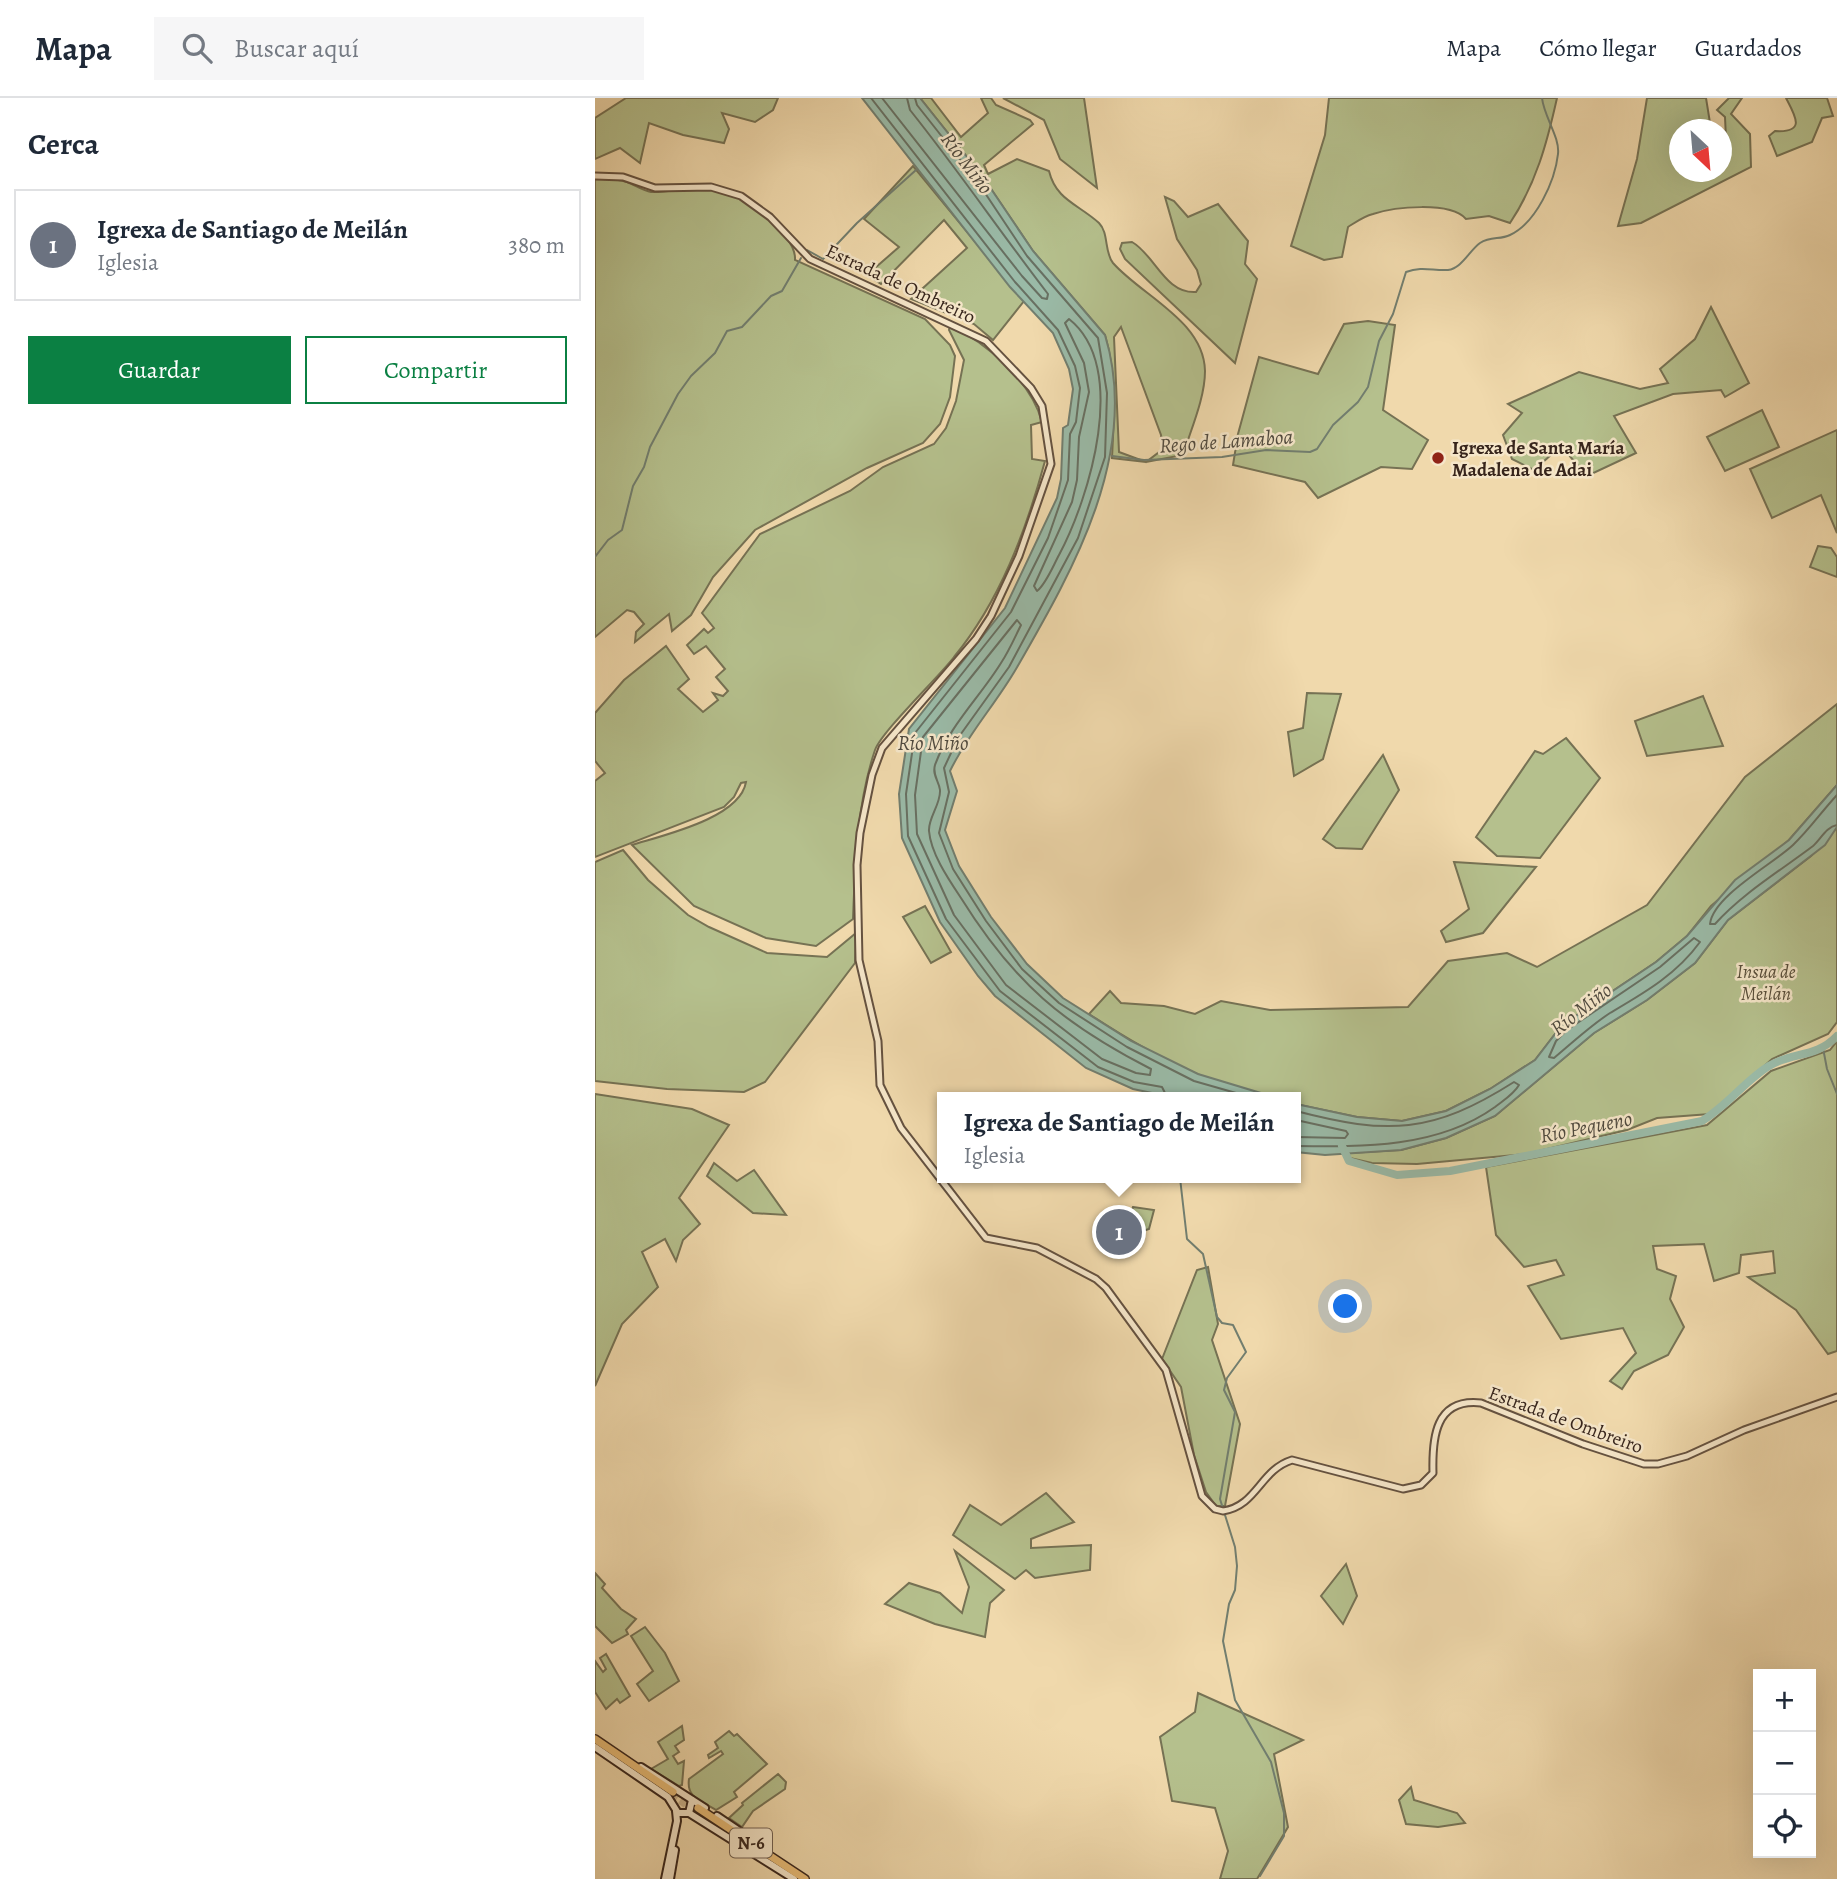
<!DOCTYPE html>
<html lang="es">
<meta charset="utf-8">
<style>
body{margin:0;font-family:Alegreya,serif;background:#f6f6f7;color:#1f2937}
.controls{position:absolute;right:21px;bottom:21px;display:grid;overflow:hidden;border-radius:0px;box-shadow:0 7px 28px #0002}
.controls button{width:63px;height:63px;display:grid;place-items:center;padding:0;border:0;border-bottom:2px solid #e0e1e3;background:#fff;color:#1f2937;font:35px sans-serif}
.compass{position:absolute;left:1074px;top:21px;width:63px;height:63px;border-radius:50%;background:#fff;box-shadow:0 7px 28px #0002;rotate:154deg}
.you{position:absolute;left:751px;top:1209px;width:24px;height:24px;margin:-18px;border:5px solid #fff;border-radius:50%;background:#1a73e8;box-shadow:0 0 0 10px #1a73e833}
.badge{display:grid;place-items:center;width:46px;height:46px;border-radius:50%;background:#0b8043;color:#fff;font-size:23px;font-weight:700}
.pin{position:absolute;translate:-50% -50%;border:4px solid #fff;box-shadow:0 2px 7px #0006}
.popup{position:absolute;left:342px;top:994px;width:364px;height:91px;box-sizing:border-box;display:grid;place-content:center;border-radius:0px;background:#fff;filter:drop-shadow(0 2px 5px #0005);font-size:23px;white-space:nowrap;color:#747a83}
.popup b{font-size:26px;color:#1f2937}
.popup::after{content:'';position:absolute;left:50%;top:100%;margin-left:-14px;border:14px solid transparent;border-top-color:#fff}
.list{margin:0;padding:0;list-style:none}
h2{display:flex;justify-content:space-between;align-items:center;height:91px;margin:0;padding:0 28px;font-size:30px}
h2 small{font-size:23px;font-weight:400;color:#747a83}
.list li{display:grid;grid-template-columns:46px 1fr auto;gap:21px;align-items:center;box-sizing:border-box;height:112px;margin:0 14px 14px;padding:0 14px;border:2px solid #e0e1e3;border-radius:0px}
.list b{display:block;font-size:26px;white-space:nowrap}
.list p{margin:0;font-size:23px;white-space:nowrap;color:#747a83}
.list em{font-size:23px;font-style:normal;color:#747a83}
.actions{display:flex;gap:14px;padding:21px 28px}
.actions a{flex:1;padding:16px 0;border:2px solid #0b8043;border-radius:0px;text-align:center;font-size:24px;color:#0b8043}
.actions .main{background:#0b8043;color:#fff}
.icon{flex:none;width:38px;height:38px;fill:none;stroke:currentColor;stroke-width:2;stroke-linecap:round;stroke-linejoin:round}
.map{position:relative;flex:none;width:1242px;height:1781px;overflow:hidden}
header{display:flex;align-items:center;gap:42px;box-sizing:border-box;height:98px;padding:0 35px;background:#fff;border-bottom:2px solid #e0e1e3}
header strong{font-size:33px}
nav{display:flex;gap:38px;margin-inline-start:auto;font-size:24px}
.search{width:490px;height:63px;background:#f6f6f7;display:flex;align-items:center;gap:18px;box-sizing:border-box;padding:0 24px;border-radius:0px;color:#747a83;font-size:26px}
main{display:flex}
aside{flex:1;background:#fff}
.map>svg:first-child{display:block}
.green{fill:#b5c08d;stroke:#767254;stroke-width:2;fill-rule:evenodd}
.water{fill:#9abaa7;stroke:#727e6f;stroke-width:2}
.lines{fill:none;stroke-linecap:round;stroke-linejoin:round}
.shore{stroke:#687062;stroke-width:2}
.stream{stroke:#727e6f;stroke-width:2}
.river{stroke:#9abaa7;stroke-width:8}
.trunk-tunnel{stroke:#cbb58f;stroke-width:7;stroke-dasharray:7 3.5;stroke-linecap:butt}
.tertiary-casing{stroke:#655240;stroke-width:9}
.secondary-casing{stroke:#37251c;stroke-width:10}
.trunk-casing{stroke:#37251c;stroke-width:10}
.tertiary{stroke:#f5e6c9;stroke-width:5}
.secondary{stroke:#f5e6c9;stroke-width:6}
.trunk{stroke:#e8bc76;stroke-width:7}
.poi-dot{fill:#8f2418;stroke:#f5e6c9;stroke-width:2.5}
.labels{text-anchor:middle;stroke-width:5;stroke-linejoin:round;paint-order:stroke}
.shield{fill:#f5e6c9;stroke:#705f50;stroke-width:2}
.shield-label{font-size:18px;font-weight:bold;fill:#37251c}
.street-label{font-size:19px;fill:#37251c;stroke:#f5e6c9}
.poi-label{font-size:19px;font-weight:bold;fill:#37251c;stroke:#f5e6c9;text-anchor:start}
.park-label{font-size:19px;font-style:italic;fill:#564c38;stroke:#f5e6c9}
.water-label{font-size:21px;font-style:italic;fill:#504a3f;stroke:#f5e6c9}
</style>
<header>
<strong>Mapa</strong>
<div class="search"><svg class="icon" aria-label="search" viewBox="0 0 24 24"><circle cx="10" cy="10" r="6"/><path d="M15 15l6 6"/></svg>Buscar aquí</div>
<nav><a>Mapa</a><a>Cómo llegar</a><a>Guardados</a></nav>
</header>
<main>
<aside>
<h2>Cerca<small></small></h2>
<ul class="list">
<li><span class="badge" style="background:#6b7280">1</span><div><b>Igrexa de Santiago de Meilán</b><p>Iglesia</p></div><em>380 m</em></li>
</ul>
<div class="actions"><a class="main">Guardar</a><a>Compartir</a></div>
</aside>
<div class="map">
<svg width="1242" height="1781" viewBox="0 0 1242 1781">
<rect width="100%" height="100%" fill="#f0d9ac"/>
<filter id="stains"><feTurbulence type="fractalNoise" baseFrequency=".00286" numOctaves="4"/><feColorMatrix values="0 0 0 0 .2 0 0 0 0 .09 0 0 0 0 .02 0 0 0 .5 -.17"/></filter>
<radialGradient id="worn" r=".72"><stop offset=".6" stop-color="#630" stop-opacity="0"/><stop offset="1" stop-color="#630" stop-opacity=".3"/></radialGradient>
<g class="green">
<path d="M 31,0 L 183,0 L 178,12 L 160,24 L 127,15 L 134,31 L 129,45 L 88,37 L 54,25 L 45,65 L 25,50 L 0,61 L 0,20 Z"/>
<path d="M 325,0 L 336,0 L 366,39 L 393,15 L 386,0 L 396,0 L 401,7 L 435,22 L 438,26 L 389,67 L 393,76 L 422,61 L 454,73 C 461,102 483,106 504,125 C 514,135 509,154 518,165 C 547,198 609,223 610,273 C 610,300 596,331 588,357 L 551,364 L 517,360 C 519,319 522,277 510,237 L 438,153 L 388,79 ZM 526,229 L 566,337 L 568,351 L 551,364 L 524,354 L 519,239 Z"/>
<path d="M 408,0 L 489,0 L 502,90 L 465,61 L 449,22 Z"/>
<path d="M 734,0 L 962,0 C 952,45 941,86 915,125 L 894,118 L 871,121 C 855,103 799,109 778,116 C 769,118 761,124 753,129 L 747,159 L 729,162 L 696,148 L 730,37 Z"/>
<path d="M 1052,0 L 1111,0 L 1116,31 L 1084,32 L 1084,74 L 1126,74 L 1127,60 L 1129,65 L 1132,62 L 1130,19 L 1122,12 L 1134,0 L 1147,0 L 1136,16 L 1155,36 L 1156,69 L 1046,125 L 1023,128 L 1042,61 Z"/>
<path d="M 1191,0 L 1232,0 L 1238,18 L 1227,20 L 1217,44 L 1182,58 L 1174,38 L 1180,33 C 1211,35 1201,19 1191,0 Z"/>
<path d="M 318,68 L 429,203 L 398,242 L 379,226 L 316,201 L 372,150 L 349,122 L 286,186 L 272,177 L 304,149 L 269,121 Z"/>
<path d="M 0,81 C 11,81 21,80 32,84 C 40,87 48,93 56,94 C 77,95 100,86 121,91 C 146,95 202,135 200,162 L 330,221 L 355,247 L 360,258 L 355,299 L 345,326 L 328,345 L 272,370 L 160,432 L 118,479 L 96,517 L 77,533 L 74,516 L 40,544 L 41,534 L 49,526 L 39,514 L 32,512 L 0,539 Z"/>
<path d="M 570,99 L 579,103 L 593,119 L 623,106 L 653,143 L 650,166 L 662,181 L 640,265 L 530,161 L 525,151 L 527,145 L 537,144 C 560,157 570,196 601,194 L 606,186 L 602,172 L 582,141 Z"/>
<path d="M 1116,209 L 1154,285 L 1130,299 L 1126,292 L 1078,296 L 1019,318 L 1041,355 L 992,378 L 966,348 L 939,372 L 917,361 L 908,337 L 927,315 L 913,306 L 984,274 L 1045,291 L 1073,285 L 1065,271 L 1100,241 Z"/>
<path d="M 773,223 L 800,227 L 788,312 L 833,342 L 817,371 L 786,369 L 723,400 L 710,384 L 638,367 L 643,336 L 664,259 L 723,276 L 749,226 Z"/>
<path d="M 355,228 C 392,244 437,285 447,324 L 436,327 L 437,361 L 450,363 C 431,433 405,503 359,559 C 343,580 287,633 280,652 C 262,705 260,766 258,821 L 221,848 L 171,840 L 99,808 L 37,747 C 69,737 145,720 151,684 L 146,685 L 139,699 L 129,709 L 0,759 L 0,683 L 10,675 L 0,663 L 0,615 L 29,582 L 71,548 L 94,581 L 83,591 L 108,614 L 123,602 L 118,595 L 128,598 L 133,593 L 121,579 L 130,571 L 111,548 L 99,556 L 92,547 L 109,531 L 113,535 L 119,530 L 107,515 L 165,436 L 255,393 L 288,369 L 339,346 L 351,330 L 361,303 L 369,262 L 354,232 Z"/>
<path d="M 1167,312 L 1184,349 L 1130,373 L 1112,339 Z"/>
<path d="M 1242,332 L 1242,435 L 1226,397 L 1177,420 L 1155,371 Z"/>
<path d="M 1223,448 L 1236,450 L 1242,459 L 1242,479 L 1215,469 Z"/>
<path d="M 712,595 L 746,596 L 728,661 L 699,678 L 693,634 L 708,630 Z"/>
<path d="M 1108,598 L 1128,648 L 1052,658 L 1040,623 Z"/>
<path d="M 1242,606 L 1242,687 L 1194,742 L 1116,808 L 1092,838 L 1061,864 L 967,927 L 940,962 L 895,991 L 851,1013 L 807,1023 L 762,1019 L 705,1007 L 701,1006 L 701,999 C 629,999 552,954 494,916 L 515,893 L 526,905 L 569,908 L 600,916 L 626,903 L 675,912 L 813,909 L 853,863 L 912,855 L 942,869 L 1052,807 L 1150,679 Z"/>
<path d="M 971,640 L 1005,680 L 945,760 L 902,758 L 881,739 L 940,653 L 948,656 Z"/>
<path d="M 788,657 L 804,692 L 767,751 L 741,750 L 728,741 Z"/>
<path d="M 1242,729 L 1242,924 L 1233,936 L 1177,961 L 1115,1016 L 1062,1020 L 1032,1032 L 931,1056 L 822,1066 L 777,1065 L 755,1060 L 753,1055 L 806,1052 L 851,1040 L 900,1018 L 999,935 L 1052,902 L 1100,865 L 1133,822 L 1216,758 Z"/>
<path d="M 28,752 L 53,782 L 93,817 L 114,829 L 172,855 L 232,859 L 261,835 L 260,865 L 170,984 L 149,994 L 72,991 L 0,983 L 0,764 Z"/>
<path d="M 859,764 L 941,769 L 888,835 L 851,844 L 846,833 L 874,811 Z"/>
<path d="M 330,808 L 356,854 L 336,865 L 308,819 Z"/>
<path d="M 1242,943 L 1242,1253 L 1233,1256 L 1201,1212 L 1153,1179 L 1180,1175 L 1178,1153 L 1146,1157 L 1144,1175 L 1119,1183 L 1109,1146 L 1058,1148 L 1062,1171 L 1081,1178 L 1075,1201 L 1089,1229 L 1073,1257 L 1039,1273 L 1027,1291 L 1015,1283 L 1041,1255 L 1028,1230 L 966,1241 L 933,1188 L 969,1177 L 961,1162 L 929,1169 L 901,1137 L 891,1069 L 1112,1027 L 1176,973 L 1235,952 Z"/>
<path d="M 0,996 L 97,1011 L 134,1027 L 84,1100 L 105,1126 L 88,1142 L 81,1163 L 70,1141 L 47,1154 L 63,1189 L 27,1226 L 0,1288 Z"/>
<path d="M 119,1065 L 142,1083 L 159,1072 L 191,1117 L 158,1115 L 112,1078 Z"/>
<path d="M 538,1109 L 559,1112 L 554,1131 L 519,1143 L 517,1138 L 523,1120 L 534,1122 Z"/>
<path d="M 613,1169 L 623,1226 L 617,1242 L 645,1326 L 630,1408 L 621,1408 L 611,1394 L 599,1357 L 586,1289 L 567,1261 L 602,1172 Z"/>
<path d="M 451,1395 L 479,1424 L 436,1441 L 436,1450 L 496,1447 L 495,1472 L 440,1480 L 431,1472 L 420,1481 L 358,1437 L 375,1407 L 406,1427 Z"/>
<path d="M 360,1453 L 409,1492 L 395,1505 L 390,1539 L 340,1526 L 290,1506 L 314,1485 L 345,1495 L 367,1515 L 374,1489 Z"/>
<path d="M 751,1466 L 762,1498 L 748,1526 L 726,1498 Z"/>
<path d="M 0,1475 L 10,1486 L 7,1490 L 26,1511 L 41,1521 L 31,1532 L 33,1536 L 17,1545 L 0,1528 Z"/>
<path d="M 50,1529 L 70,1555 L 84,1583 L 54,1603 L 42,1586 L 58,1573 L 36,1538 Z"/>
<path d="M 11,1556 L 35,1598 L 25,1605 L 22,1601 L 11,1611 L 0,1594 L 0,1563 L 8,1574 L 11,1571 L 5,1560 Z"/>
<path d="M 603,1595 L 708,1642 L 679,1656 L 693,1729 L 662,1781 L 625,1781 L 633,1753 L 620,1710 L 577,1703 L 565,1639 L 600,1614 Z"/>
<path d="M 87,1628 L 89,1642 L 80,1648 L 84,1654 L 78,1658 L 83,1666 L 89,1663 L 87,1687 L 84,1688 L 56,1671 L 73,1661 L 63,1644 Z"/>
<path d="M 134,1633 L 139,1638 L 142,1636 L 172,1666 L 139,1694 L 142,1699 L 121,1712 C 108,1703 91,1701 94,1681 L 128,1656 L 126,1653 L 114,1660 L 113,1657 L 123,1650 L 120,1644 Z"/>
<path d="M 183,1676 L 191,1684 L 190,1691 L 158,1713 L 147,1729 L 134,1720 L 148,1707 L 147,1705 Z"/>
<path d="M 816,1689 L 819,1702 L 862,1715 L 870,1725 L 843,1729 L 811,1726 L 804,1702 Z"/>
</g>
<g class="water">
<path d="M 267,0 L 325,0 L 388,79 L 438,153 L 510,237 C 546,355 478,472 421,571 C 400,607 373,636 355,673 L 362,693 L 350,732 L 364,768 L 396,819 L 432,866 L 468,900 L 536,943 L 603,976 L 679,999 L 576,999 L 538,991 L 491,970 L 400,898 L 383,878 L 345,824 L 307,740 L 304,696 L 314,631 L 410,510 L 462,400 L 466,381 L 468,330 L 473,327 L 478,291 L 474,271 L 458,235 L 415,189 Z"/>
<path d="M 1242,687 L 1242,729 L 1230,747 L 1133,822 L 1100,865 L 1052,902 L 999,935 L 900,1018 L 851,1040 L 806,1052 L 730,1057 L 701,1054 L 701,1006 L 762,1019 L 807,1023 L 851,1013 L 895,991 L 940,962 L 967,927 L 1061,864 L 1092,838 L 1140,782 L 1194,742 Z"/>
</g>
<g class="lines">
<g class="shore">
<path d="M 276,0 L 420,184 L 463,232 L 480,268 L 485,290 L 481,324 L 475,336 L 473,382 L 453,440 L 416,514 L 320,635 L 311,696 L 313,738 L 351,821 L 405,893 L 503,969 L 539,984 L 567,989 L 572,999"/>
<path d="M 287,0 L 427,178 L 447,200 L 452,201 L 453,196 C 406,135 363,72 315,12 L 312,0"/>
<path d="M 320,0 L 322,7 L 382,83 L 432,158 L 503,240 L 512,295 L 510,359 L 483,440 L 414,569 L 363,640 L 349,670 L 354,694 L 344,735 L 358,771 L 391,823 L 427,871 L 464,905 L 532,949 L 599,983 L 655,999"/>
<path d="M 474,221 C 535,269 494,401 464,457 C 458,468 451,486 442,493 L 439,488 L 477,404 L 482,382 L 484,339 L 494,294 L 489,265 L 470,225 Z"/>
<path d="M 422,522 L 426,527 C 420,539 414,553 406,565 C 385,599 354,628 340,667 C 337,677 344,683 345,692 C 346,706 333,720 334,733 C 336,756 354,782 366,800 C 419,885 468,926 556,971 L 555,977 L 541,975 L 507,961 L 411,887 L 359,817 L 322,736 L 320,697 L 328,639 Z"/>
<path d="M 1242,697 C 1227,713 1214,732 1198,747 C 1178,766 1118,798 1115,826 L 1120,826 C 1148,795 1185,773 1218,748 C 1226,741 1231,729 1242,727"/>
<path d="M 1099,840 L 1105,844 C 1081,877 1049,895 1015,915 C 995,928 977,945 959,960 L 954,959 L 961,943 L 972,932 L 1065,869 Z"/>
<path d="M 701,1013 C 793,1037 837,1036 919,984 L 924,987 C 919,996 909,1002 900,1009 C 843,1050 768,1049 701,1048"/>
<path d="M 701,1022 L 751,1033 L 753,1036 L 750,1040 L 701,1039"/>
</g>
<g class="stream">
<path d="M 212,152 L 228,161 L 262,125 L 321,72"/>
<path d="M 517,358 L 549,362 L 627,359 L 671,352 L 715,354 L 722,351 L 738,327 L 763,304 L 773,289 L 784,243 L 798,216 L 811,174 C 827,168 838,173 853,172 C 867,170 874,153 885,145 C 896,138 905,142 915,137 C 941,125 960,83 963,56 C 965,39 949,19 947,0"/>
<path d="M 0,459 L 13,442 L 27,432 L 38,388 L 49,369 L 55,349 L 83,296 L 96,278 L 120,255 L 132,233 L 147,229 L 176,198 L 187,193 L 206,160"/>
<path d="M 1228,950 L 1232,971 L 1242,996"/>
<path d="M 585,1080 L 592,1141 L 608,1156 L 622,1219 L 627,1225 L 638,1227 L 651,1254 L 632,1280 L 629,1292 L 640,1314 L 625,1401 L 640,1449 L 642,1468 L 640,1492 L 634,1506 L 628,1543 L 640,1602 L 676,1664 L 689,1715 L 689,1738 L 665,1778"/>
</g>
<path class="river" d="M 747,1048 L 754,1063 L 802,1077 L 855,1073 L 1107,1023 C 1133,1007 1151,982 1174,968 C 1198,953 1220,961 1242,938"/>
<path class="trunk-tunnel" d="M 76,1697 L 101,1713"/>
<g class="tertiary-casing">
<path id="tertiary" d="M 0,78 L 28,79 L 60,90 L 116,89 L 146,98 L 175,119 L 215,161 L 391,243 L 436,290 L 447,308 L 456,366 L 424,458 L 396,518 L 381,541 L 287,650 L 277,677 L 265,735 L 262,767 L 264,862 L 283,943 L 285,987 L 306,1030 L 391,1140 L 442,1150 L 501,1181 L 511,1190 L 571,1272 L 607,1398 L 620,1411 L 628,1413 C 662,1408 665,1372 697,1362 L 808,1391 L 826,1387 L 838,1375 C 837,1340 840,1300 886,1305 L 988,1346 L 1049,1366 L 1063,1366 L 1092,1358 L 1149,1332 L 1242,1299"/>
</g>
<g class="secondary-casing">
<g id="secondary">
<path d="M 0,1649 L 73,1699 L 83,1715 L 94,1715 L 97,1702"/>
<path d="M 46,1669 L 110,1710"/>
<path d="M 94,1715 L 199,1781"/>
<path d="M 122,1718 L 168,1749"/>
<path d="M 70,1781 L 82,1723 L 81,1713"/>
<path d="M 75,1781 L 80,1752"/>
</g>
</g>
<g class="trunk-casing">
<g id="trunk">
<path d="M 0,1641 L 78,1694"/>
<path d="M 103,1710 L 210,1781"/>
</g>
</g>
<use href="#tertiary" class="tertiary"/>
<use href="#secondary" class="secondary"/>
<use href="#trunk" class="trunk"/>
</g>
<circle class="poi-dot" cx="843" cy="360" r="7"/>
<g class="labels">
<rect class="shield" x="135" y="1730.5" width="42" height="29" rx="5"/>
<g class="shield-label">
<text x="156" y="1751">N-6</text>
</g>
<g class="street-label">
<text transform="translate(306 185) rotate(25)" y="7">Estrada de Ombreiro</text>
<text transform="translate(971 1321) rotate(20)" y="7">Estrada de Ombreiro</text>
</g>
<g class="poi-label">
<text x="857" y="356">Igrexa de Santa María<tspan x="857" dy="22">Madalena de Adai</tspan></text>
</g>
<g class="park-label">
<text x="1171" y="880">Insua de<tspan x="1171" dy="22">Meilán</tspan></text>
</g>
<g class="water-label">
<text transform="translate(372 65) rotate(53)" y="7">Río Miño</text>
<text transform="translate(631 343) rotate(-4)" y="7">Rego de Lamaboa</text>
<text x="338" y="652">Río Miño</text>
<text transform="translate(986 911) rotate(-38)" y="7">Río Miño</text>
<text transform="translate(991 1029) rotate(-11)" y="7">Río Pequeno</text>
</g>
</g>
<rect width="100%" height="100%" filter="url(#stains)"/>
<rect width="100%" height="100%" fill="url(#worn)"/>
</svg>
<div class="controls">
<button>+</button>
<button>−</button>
<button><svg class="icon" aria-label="locate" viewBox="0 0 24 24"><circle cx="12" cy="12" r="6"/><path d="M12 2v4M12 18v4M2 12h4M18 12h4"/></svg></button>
</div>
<svg class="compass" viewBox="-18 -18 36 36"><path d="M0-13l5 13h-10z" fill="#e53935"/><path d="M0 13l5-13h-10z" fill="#747a83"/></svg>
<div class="you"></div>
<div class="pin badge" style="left:524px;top:1134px;background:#6b7280">1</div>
<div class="popup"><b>Igrexa de Santiago de Meilán</b>Iglesia</div>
</div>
</main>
